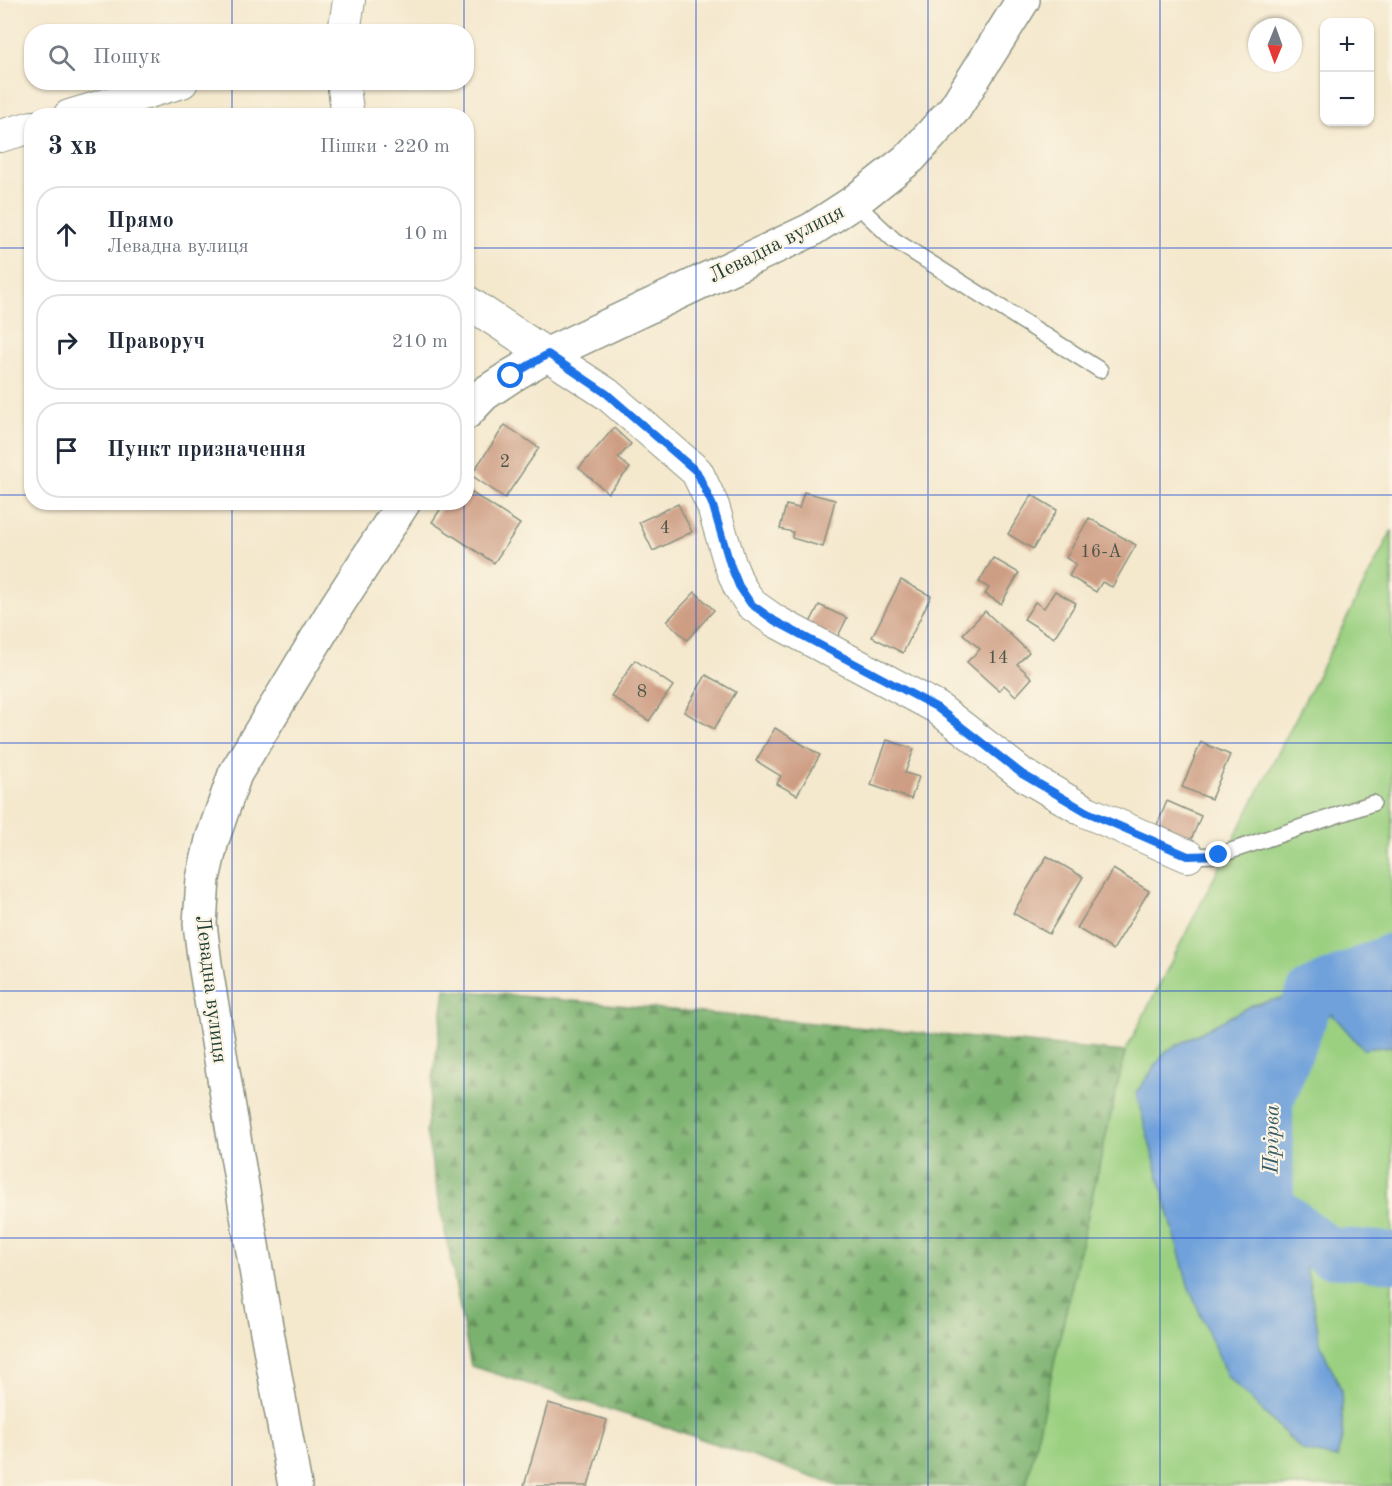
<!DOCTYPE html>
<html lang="uk">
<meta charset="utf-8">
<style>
body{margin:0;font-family:"Old Standard TT",serif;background:#f6f6f7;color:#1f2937}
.controls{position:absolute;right:18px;top:18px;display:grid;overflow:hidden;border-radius:12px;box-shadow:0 2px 4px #0004}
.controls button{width:54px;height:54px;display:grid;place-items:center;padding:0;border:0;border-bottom:2px solid #e0e1e3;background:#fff;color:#1f2937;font:30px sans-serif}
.compass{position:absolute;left:1248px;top:18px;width:54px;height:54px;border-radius:50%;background:#fff;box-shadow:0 2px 4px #0004;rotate:181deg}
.stop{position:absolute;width:18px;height:18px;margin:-14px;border:4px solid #1a73e8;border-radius:50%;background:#fff}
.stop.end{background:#1a73e8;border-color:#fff;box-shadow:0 2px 6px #0008}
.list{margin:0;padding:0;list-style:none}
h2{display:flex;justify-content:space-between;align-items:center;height:78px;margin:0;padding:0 24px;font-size:26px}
h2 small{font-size:20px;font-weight:400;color:#747a83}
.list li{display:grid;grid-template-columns:39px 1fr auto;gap:18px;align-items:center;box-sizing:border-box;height:96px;margin:0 12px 12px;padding:0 12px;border:2px solid #e0e1e3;border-radius:24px}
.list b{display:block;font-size:22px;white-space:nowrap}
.list p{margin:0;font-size:20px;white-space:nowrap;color:#747a83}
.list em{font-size:20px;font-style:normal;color:#747a83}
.icon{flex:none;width:33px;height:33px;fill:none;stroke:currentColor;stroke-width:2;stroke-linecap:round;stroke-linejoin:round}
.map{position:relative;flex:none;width:1392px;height:1486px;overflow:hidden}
.search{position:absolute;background:#fff;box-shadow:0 2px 4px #0004;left:24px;top:24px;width:450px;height:66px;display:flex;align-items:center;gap:15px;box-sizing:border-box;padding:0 21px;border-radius:24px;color:#747a83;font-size:22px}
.panel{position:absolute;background:#fff;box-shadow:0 2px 4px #0004;left:24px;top:108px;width:450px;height:402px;border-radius:24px}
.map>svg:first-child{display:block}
.grass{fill:#9bd081;stroke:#5d865a;stroke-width:1.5}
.forest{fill:url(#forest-firs);stroke:#4e7852;stroke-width:1.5}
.water{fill:#70a1da;stroke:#486f87;stroke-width:1.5}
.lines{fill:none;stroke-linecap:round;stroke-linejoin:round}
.river{stroke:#70a1da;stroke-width:50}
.building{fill:#ce9e84}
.service-casing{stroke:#8a9280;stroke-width:18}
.minor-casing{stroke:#8a9280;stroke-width:34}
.tertiary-casing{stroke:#8a9280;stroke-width:36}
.service{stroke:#fff;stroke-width:15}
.minor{stroke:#fff;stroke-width:32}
.tertiary{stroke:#fff;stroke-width:33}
.route{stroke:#1a73e8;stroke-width:8}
.grid{fill:none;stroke:#1d4ed8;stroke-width:1.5;stroke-opacity:0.55}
.labels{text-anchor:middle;stroke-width:4.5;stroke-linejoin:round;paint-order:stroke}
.number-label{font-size:18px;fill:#4b5548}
.street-label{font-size:21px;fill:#1f3d34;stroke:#fcf5e5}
.water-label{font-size:22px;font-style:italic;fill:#375b66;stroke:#fcf5e5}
</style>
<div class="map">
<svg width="1392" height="1486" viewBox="0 0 1392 1486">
<defs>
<pattern id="forest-firs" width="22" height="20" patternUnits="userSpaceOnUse" patternTransform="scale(1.5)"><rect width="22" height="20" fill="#7cb26f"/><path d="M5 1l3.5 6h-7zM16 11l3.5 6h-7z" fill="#65925c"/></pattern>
</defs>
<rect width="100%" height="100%" fill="#fcf5e5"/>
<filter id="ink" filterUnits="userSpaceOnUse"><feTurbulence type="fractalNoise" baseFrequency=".0167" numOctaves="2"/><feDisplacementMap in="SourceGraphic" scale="12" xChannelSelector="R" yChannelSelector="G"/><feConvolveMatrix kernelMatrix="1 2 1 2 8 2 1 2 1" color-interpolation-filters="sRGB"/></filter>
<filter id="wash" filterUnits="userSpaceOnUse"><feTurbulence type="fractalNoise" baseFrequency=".008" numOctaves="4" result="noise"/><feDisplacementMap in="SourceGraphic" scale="24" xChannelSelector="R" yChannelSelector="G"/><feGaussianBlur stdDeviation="1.35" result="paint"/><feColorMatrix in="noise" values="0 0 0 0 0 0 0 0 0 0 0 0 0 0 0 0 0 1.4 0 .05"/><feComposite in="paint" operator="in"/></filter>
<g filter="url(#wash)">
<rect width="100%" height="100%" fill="#f4e8cd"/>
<path class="grass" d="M 1392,530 L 1392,1486 L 1026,1486 L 1125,1052 Z"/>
<path class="forest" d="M 445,989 L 1125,1052 L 1026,1486 L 838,1486 L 681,1432 L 471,1366 L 426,1132 Z"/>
<path class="water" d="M 1346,953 L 1392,967 L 1392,1046 L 1363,1049 L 1332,1014 L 1284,1029 L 1267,1071 L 1258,1140 L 1294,1202 L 1321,1346 L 1341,1389 L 1343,1434 L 1337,1458 L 1303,1451 L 1227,1376 L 1189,1288 L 1136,1093 L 1166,1051 L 1252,1005 L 1287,997 Z"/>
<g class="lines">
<path class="river" d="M 1392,958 L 1311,994 L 1268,1102 L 1269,1206 L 1328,1252 L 1392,1257"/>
</g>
<g id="blocks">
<g class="building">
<path d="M 505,425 L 539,448 L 505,498 L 471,475 Z"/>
<path d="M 614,428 L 631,444 L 618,458 L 630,468 L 608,493 L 579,468 Z"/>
<path d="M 466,489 L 520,524 L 494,563 L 432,522 L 445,502 L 466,502 Z"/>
<path d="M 804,492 L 835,500 L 823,547 L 792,538 L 793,532 L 780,529 L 786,505 L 799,508 Z"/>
<path d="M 1032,495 L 1057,510 L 1033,549 L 1008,534 Z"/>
<path d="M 678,504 L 692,532 L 653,551 L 639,522 Z"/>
<path d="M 1089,518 L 1136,545 L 1112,587 L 1102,582 L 1096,592 L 1069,576 L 1076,564 L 1066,558 Z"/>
<path d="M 993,558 L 1019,573 L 1001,604 L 985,594 L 989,588 L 979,582 Z"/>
<path d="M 901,580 L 931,596 L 903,653 L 872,637 Z"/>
<path d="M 1055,591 L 1076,603 L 1054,638 L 1024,619 L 1035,602 L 1044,608 Z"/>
<path d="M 695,592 L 714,610 L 687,640 L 667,621 Z"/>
<path d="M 819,605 L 847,618 L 837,638 L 809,625 Z"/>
<path d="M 985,611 L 1029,652 L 1017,664 L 1032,678 L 1016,696 L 1004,685 L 999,691 L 967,662 L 980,649 L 963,634 Z"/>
<path d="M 635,660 L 673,686 L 649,721 L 611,696 Z"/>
<path d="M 706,675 L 736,692 L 714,729 L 684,712 Z"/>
<path d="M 775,728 L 820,755 L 797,795 L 777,784 L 781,776 L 756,761 Z"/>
<path d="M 887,740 L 914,749 L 905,773 L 919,777 L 911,799 L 871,785 Z"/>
<path d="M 1201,742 L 1230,755 L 1211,799 L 1182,787 Z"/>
<path d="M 1167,801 L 1201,816 L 1191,840 L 1157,825 Z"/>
<path d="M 1047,856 L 1083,877 L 1049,934 L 1013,913 Z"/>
<path d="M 1113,869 L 1149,891 L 1113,950 L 1077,928 Z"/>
<path d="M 548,1403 L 607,1420 L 588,1486 L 524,1486 Z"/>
</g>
</g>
</g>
<g filter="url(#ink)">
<use href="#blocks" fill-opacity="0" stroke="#8a9280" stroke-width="1.5"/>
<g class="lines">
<g class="service-casing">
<g id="service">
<path d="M 854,202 L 894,240 L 1100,370"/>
<path d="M 1188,856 L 1219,855 L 1373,803"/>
</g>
</g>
<g class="minor-casing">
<g id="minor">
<path d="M 344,32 L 349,0"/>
<path d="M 343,82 L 348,116"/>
<path d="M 69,116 L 182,82"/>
<path d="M 0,136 L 32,127"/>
<path d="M 466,301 L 607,394 L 697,472 L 713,506 L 730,564 L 739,586 L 751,604 L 775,621 L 936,707 L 1022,774 L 1087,812 L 1188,856"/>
</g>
</g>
<g class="tertiary-casing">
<g id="tertiary">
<path d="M 466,413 L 484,394 L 511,376 L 548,354 L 811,230 L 854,202 L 911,157 L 955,108 L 1023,0"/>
<path d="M 295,1486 L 260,1293 L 205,964 L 200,924 L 203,879 L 212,840 L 235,774 L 336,607 L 404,502"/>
</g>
</g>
<use href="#service" class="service"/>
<use href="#minor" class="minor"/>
<use href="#tertiary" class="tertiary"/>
</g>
</g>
<g class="lines" filter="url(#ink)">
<path class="route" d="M 511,376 L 548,354 L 607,394 L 697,472 L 713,506 L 730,564 L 739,586 L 751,604 L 775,621 L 936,707 L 1022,774 L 1087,812 L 1188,856 L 1219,855"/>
</g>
<path class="grid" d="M 232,0 L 232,32M 464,0 L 464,32M 696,0 L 696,1486M 928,0 L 928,1486M 1160,0 L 1160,1486M 232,82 L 232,116M 464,82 L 464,116M 0,248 L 32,248M 466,248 L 1392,248M 0,495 L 32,495M 466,495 L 1392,495M 232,502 L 232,1486M 464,502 L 464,1486M 0,743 L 1392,743M 0,991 L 1392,991M 0,1238 L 1392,1238"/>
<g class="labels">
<g class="number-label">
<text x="505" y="467">2</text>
<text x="665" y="533">4</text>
<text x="1101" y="557">16-А</text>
<text x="998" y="663">14</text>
<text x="642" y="697">8</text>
</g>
<g class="street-label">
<text transform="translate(776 243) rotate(-27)" y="7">Левадна вулиця</text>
<text transform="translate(212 989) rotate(83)" y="7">Левадна вулиця</text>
</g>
<g class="water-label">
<text transform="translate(1270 1139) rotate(-89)" y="8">Прірва</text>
</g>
</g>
</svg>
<div class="controls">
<button>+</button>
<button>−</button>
</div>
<svg class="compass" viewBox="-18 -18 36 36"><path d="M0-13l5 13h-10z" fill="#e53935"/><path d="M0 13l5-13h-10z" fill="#747a83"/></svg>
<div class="stop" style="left:511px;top:376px"></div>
<div class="stop end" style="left:1219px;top:855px"></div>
<div class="search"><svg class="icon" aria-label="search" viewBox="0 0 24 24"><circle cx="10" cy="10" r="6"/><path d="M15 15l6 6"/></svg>Пошук</div>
<section class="panel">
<h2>3 хв<small>Пішки · 220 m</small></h2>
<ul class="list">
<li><svg class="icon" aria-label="ahead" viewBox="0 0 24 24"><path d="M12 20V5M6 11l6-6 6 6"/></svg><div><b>Прямо</b><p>Левадна вулиця</p></div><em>10 m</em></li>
<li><svg class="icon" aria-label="right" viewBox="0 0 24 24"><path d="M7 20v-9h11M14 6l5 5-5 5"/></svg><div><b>Праворуч</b></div><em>210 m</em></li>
<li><svg class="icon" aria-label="arrive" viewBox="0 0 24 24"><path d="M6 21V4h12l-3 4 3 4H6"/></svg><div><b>Пункт призначення</b></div></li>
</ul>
</section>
</div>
